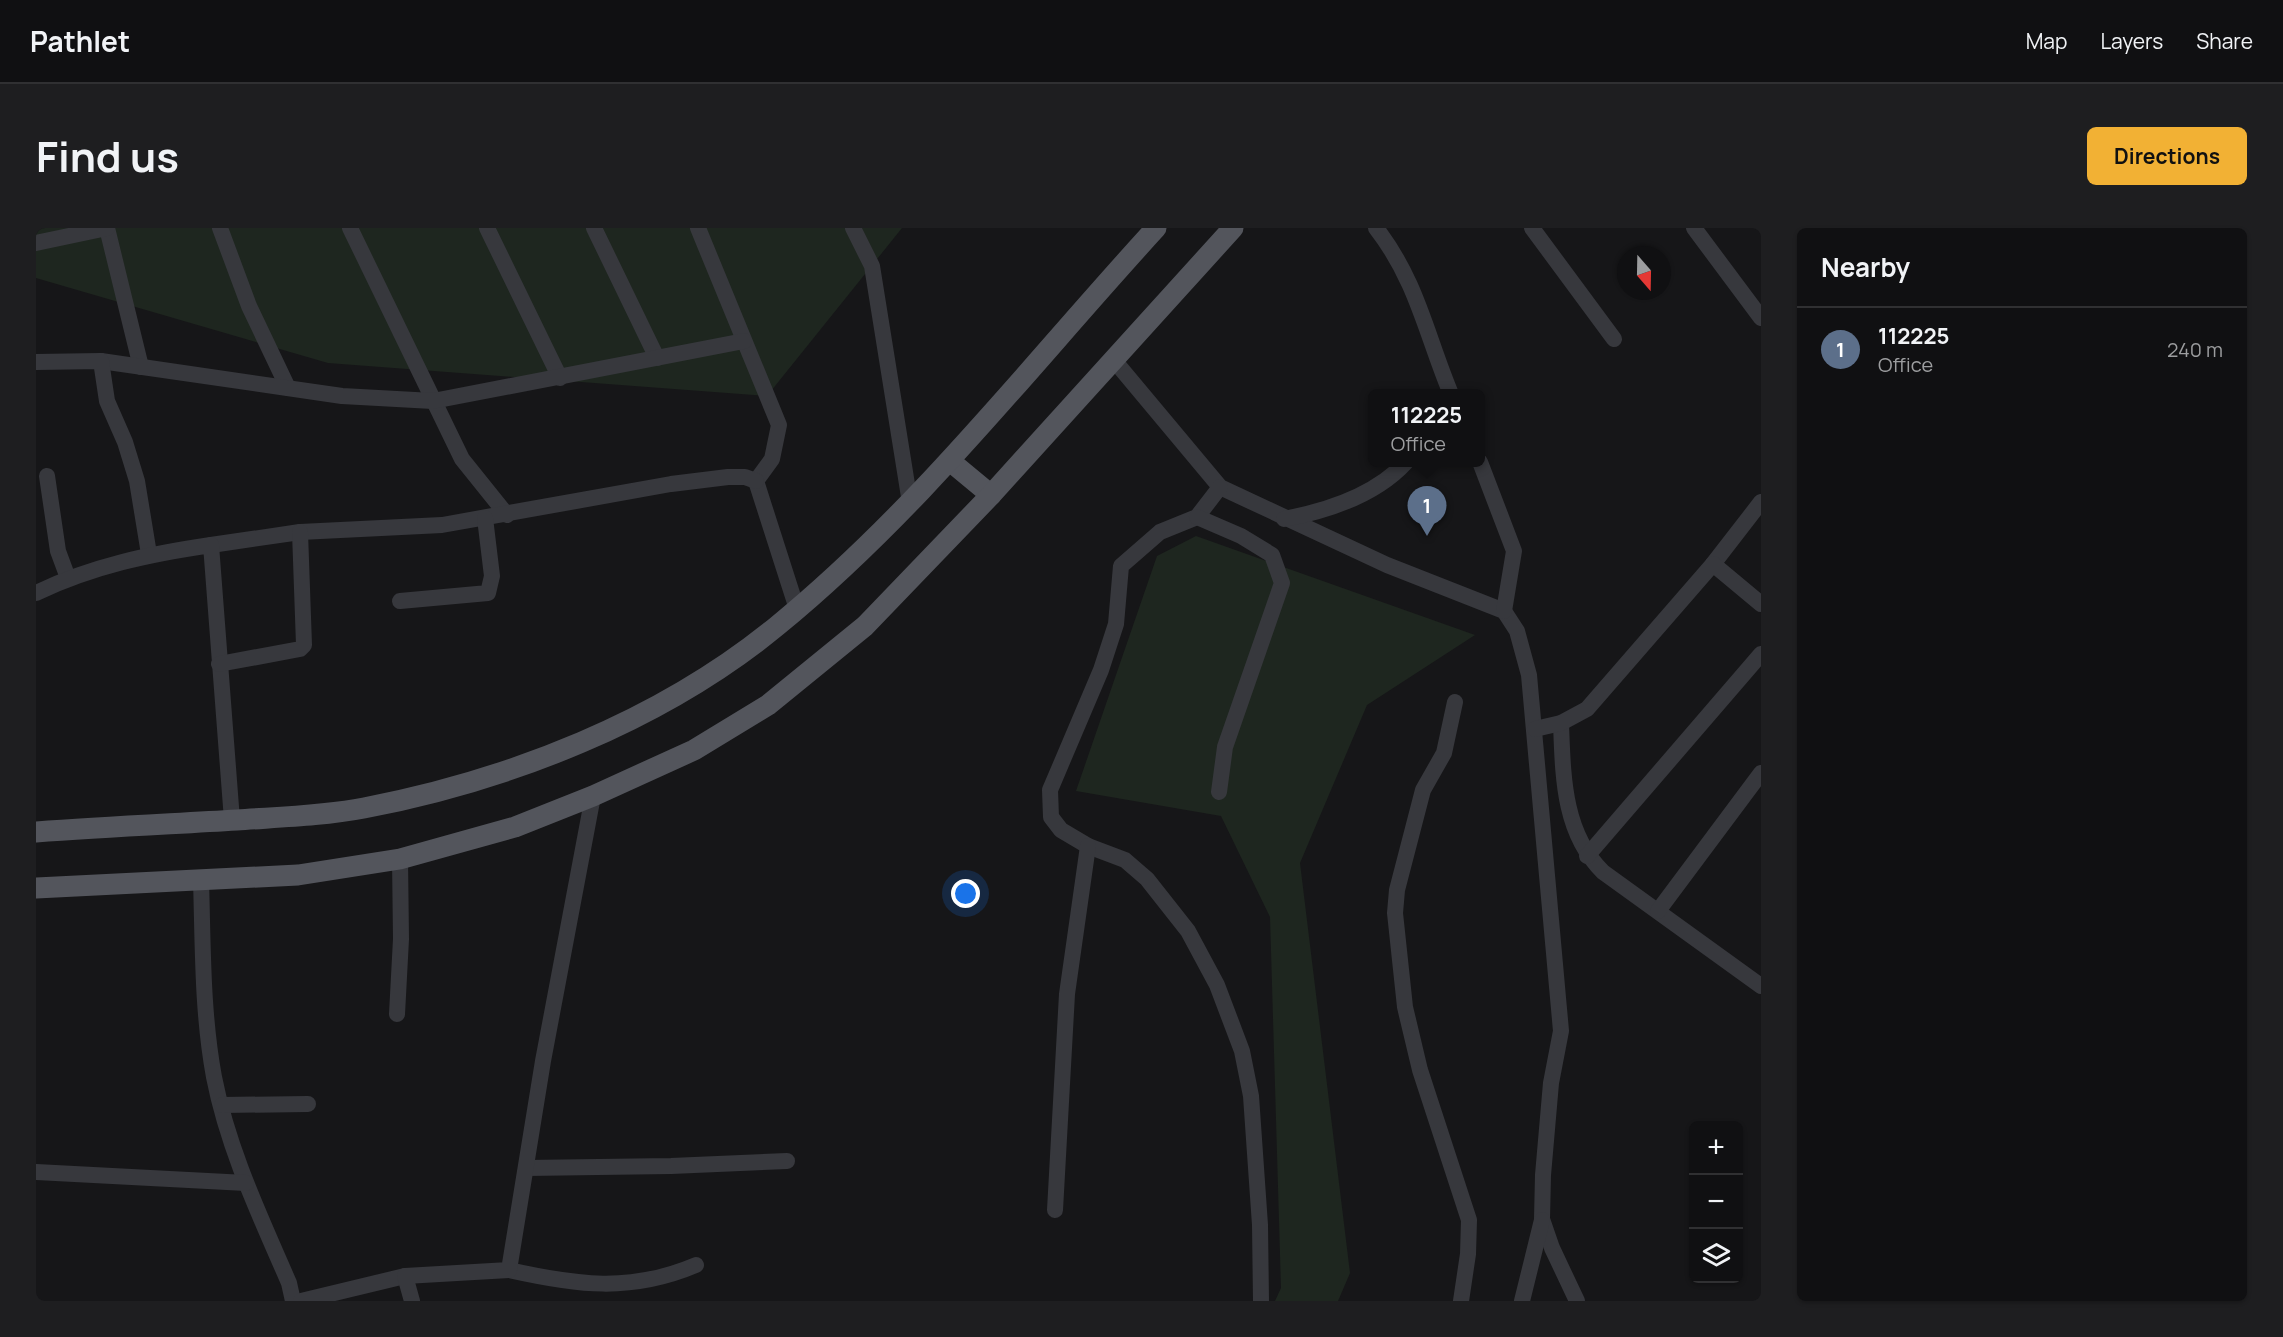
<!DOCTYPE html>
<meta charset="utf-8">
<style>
body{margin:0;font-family:Manrope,sans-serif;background:#1e1e20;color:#f1f3f6}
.controls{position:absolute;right:18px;bottom:18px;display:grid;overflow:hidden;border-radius:9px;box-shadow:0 2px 4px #0004}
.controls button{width:54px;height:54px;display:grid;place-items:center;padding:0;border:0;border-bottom:2px solid #303032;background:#101012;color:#f1f3f6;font:30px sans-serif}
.compass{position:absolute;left:1581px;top:18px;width:54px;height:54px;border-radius:50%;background:#101012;box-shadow:0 2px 4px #0004;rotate:160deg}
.you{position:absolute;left:930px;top:666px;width:21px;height:21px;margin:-15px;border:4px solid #fff;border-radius:50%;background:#1a73e8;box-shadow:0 0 0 9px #1a73e833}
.badge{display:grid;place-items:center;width:39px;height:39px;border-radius:50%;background:#f2b134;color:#fff;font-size:20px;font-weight:700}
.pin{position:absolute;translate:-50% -50px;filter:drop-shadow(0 2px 3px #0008)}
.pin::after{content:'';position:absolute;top:32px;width:21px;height:18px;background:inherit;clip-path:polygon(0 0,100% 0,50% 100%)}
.popup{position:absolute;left:1332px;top:161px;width:117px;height:78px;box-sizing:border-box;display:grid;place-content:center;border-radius:9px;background:#101012;filter:drop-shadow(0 2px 4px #0005);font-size:20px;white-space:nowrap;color:#9c9d9f}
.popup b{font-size:22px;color:#f1f3f6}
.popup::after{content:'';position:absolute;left:50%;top:100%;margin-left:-12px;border:12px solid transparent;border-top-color:#101012}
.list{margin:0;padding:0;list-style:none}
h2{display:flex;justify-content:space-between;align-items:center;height:78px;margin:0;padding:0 24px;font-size:26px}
h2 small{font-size:20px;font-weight:400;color:#9c9d9f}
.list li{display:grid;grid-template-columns:39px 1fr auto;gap:18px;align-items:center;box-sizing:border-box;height:84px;padding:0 24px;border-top:2px solid #303032}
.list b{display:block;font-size:22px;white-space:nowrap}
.list p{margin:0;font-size:20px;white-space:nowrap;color:#9c9d9f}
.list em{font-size:20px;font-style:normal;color:#9c9d9f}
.icon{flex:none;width:33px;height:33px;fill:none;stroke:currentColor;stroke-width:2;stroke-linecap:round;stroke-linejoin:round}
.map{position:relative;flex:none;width:1725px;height:1073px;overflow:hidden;border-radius:9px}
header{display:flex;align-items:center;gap:36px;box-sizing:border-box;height:84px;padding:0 30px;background:#101012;border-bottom:2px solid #303032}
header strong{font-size:28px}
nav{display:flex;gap:33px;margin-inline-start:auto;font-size:21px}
.intro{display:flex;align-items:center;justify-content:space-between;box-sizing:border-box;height:144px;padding:0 36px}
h1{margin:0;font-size:42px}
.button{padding:15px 27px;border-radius:9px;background:#f2b134;color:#111;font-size:21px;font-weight:700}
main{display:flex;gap:36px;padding:0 36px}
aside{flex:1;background:#101012;border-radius:9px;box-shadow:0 2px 4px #0004}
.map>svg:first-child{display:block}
.green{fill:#1e261f}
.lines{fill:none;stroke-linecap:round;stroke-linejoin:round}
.minor{stroke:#37383d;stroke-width:16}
.major{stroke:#53555c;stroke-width:21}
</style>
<header>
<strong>Pathlet</strong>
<nav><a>Map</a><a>Layers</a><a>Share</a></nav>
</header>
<div class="intro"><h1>Find us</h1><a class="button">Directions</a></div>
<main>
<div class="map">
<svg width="1725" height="1073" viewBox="0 0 1725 1073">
<rect width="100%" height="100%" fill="#161618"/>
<g class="green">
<path d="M 0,0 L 866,0 L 731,168 L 292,135 L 0,50 Z"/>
<path d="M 1160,308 L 1439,407 L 1331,477 L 1264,635 L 1314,1045 L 1302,1073 L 1239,1073 L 1245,1060 L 1234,689 L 1185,588 L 1040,563 L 1121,328 Z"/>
</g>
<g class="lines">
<g class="minor">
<path d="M 71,0 L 105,139"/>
<path d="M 184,0 L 213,78 L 252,160"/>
<path d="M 314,0 L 426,231 L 471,287"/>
<path d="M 451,0 L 524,150"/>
<path d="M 558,0 L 621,130"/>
<path d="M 662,0 L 743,197 L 736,231 L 720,253"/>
<path d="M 817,0 L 836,38 L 874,275"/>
<path d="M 1340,0 C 1381,53 1390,106 1415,166"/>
<path d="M 1496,0 L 1578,111"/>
<path d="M 1658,0 L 1725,90"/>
<path d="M 0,15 L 71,0"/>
<path d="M 1077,131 L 1184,259 L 1351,337 L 1468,383 L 1481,403 L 1493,447 L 1525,803 L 1515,855 L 1507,947 L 1506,991 L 1516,1020 L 1541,1073"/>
<path d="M 65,133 L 306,168 L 397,173 L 708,113"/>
<path d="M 0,134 L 65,133 L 71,173 L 89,214 L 101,253 L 113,326"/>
<path d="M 1444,234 L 1478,323 L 1468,383"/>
<path d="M 11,248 L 22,323 L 32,350"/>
<path d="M 720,253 L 761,381"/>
<path d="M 1184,259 L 1161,289 L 1124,304 L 1085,338 L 1080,396 L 1065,442 L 1014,562 L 1015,589 L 1025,602 L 1052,618 L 1089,632 L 1111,651 L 1152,703 L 1181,757 L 1206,823 L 1215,868 L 1224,997 L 1225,1073"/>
<path d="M 1161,289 L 1205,308 L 1236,327 L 1246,355 L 1189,519 L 1183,564"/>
<path d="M 1248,291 C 1291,283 1339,268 1370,234"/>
<path d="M 175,317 L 264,304 L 406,297 L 635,256 L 692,249 L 709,249 L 720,253"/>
<path d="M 1677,336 L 1725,274"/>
<path d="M 0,365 C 56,338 114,326 175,317 L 196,592"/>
<path d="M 364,373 L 452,365 L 456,348 L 449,290"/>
<path d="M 183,436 L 264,421 L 268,417 L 264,304"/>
<path d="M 1419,474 L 1408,525 L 1387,562 L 1361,662 L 1359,685 L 1369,779 L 1384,842 L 1433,992 L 1432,1026 L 1425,1073"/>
<path d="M 1525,495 C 1527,548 1527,605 1567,644 L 1725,758"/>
<path d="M 1499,501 L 1525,495 L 1551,481 L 1677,336 L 1725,376"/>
<path d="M 1551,628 L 1725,426"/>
<path d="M 165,652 C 167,717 166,784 178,849 C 192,921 224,988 253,1055 L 257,1073"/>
<path d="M 1622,683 L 1725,545"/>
<path d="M 361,786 L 365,711 L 364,631"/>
<path d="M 186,877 L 272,876"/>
<path d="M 490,940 L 635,938 L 751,933"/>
<path d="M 0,944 L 210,955"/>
<path d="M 1019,982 L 1031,766 L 1052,618"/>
<path d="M 473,1042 C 540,1057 594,1065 660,1037"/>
<path d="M 265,1073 L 369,1048"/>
<path d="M 376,1073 L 369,1048 L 473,1042 L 507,833 L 557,568"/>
<path d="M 1486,1073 L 1506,992"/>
</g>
<g class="major">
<path d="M 914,233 L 955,267"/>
<path d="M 0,604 C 67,599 134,596 201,592 C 243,589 286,588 328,580 C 474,552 625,493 741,398 C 884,281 996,135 1120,0"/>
<path d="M 0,660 L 262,647 L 364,631 L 479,599 L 557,568 L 658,522 L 732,477 L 829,398 L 955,267 L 1197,0"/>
</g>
</g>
</svg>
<div class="controls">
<button>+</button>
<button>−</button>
<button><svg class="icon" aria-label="layers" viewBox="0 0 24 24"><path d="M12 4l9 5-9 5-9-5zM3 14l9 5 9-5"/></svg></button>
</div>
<svg class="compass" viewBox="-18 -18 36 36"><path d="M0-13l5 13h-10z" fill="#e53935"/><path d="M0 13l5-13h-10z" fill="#9c9d9f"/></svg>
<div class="you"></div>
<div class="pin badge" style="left:1391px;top:308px;background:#5c6f8a">1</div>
<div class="popup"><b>112225</b>Office</div>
</div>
<aside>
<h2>Nearby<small></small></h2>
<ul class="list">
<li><span class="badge" style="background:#5c6f8a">1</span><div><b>112225</b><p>Office</p></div><em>240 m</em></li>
</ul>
</aside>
</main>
